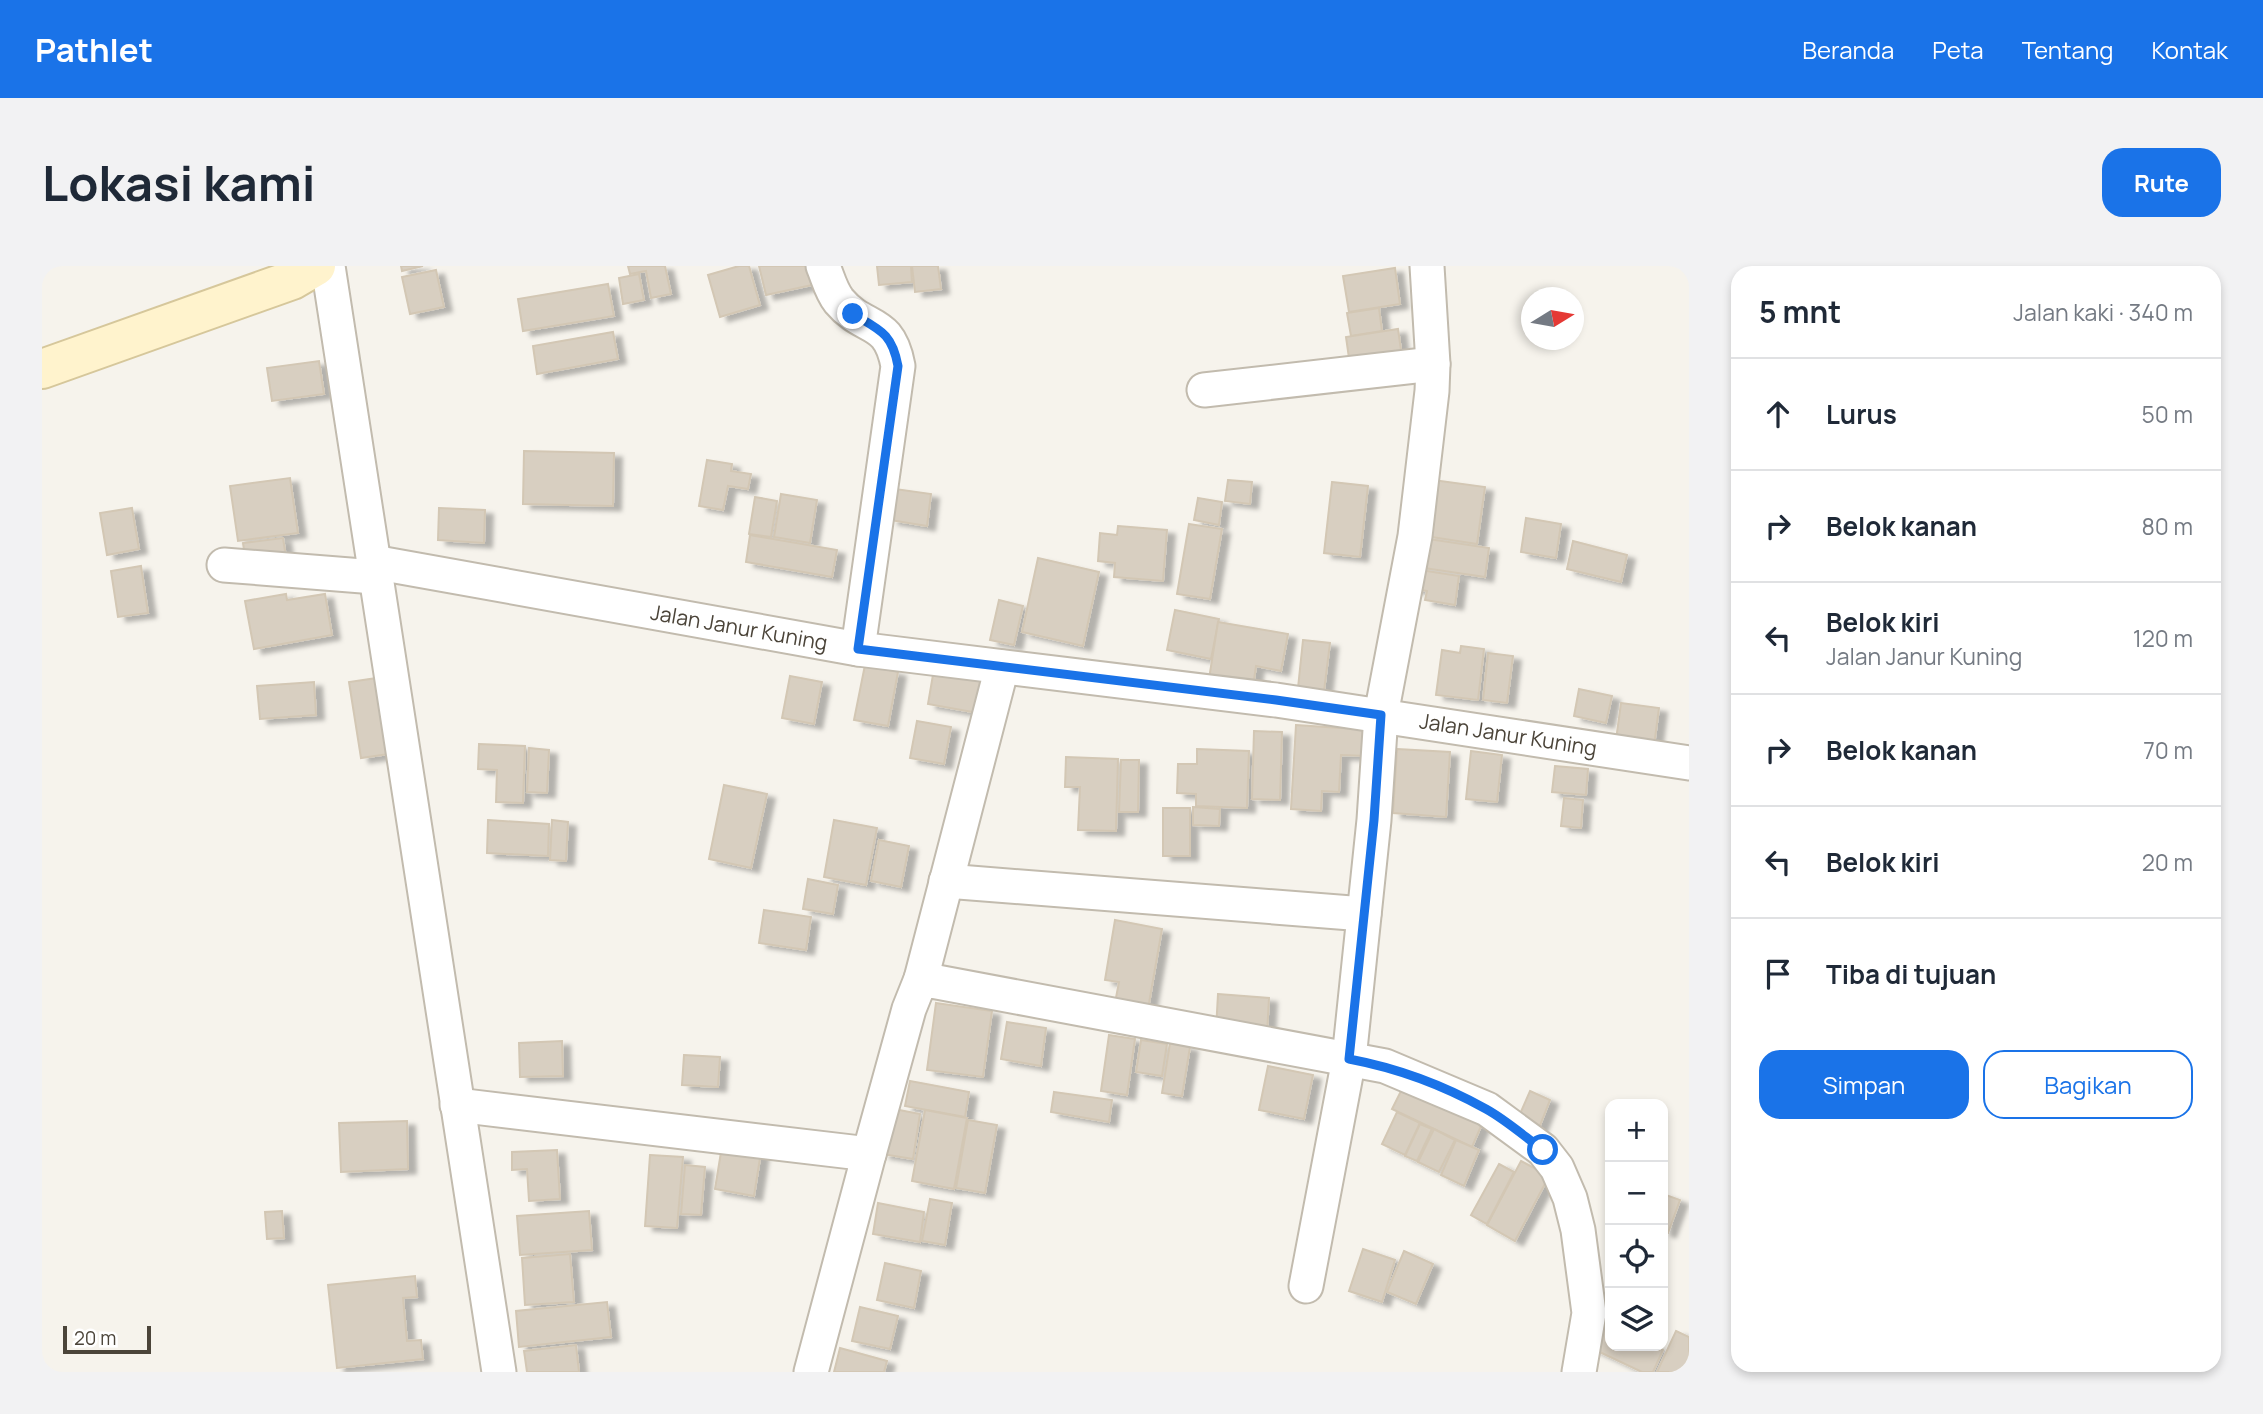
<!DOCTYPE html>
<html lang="id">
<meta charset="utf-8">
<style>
body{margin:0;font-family:Manrope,sans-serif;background:#f2f2f3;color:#1f2937}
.controls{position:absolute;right:21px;bottom:21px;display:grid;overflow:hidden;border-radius:14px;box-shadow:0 4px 10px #0003}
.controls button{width:63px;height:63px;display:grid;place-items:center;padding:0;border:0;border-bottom:2px solid #e0e1e3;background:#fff;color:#1f2937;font:35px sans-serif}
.compass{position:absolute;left:1479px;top:21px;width:63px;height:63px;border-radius:50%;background:#fff;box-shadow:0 4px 10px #0003;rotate:79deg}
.scale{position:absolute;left:21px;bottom:18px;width:88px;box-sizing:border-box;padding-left:7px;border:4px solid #4b4439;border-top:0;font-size:19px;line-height:24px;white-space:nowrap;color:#4b4439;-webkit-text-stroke:5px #fff;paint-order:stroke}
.stop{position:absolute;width:21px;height:21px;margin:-16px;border:5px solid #1a73e8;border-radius:50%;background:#fff}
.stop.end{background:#1a73e8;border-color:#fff;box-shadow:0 2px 7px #0008}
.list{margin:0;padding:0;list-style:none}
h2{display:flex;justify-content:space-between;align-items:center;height:91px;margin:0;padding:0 28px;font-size:30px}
h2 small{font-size:23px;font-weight:400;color:#747a83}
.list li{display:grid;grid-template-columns:46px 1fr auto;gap:21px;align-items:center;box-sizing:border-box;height:112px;padding:0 28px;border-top:2px solid #e0e1e3}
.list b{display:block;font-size:26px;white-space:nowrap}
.list p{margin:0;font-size:23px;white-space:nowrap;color:#747a83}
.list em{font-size:23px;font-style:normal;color:#747a83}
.actions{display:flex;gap:14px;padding:21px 28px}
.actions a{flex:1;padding:16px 0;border:2px solid #1a73e8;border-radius:21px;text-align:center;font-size:24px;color:#1a73e8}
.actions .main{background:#1a73e8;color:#fff}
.icon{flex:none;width:38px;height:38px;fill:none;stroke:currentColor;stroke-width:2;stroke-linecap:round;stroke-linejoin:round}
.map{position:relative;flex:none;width:1647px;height:1106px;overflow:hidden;border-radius:21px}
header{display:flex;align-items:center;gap:42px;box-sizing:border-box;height:98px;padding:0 35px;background:#1a73e8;color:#fff}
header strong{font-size:33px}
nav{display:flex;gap:38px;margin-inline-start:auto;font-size:24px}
.intro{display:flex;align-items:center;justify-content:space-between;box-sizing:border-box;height:168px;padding:0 42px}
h1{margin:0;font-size:49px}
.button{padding:18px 32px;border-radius:21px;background:#1a73e8;color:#fff;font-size:24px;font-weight:700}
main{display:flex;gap:42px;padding:0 42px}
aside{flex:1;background:#fff;border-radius:21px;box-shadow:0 4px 10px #0003}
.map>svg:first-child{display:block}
.building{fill:#d8cfc1;stroke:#d3c7b4;stroke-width:2;filter:url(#shadow)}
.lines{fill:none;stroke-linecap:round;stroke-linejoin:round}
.minor-casing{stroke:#c2bbae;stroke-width:37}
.secondary-casing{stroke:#d6c79b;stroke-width:42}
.minor{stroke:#fff;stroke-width:33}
.secondary{stroke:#fff3cd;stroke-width:38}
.route{stroke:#1a73e8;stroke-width:9}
.labels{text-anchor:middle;stroke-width:6;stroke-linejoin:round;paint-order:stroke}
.street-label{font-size:21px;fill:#4b4439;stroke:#fff}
</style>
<header>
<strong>Pathlet</strong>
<nav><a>Beranda</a><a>Peta</a><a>Tentang</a><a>Kontak</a></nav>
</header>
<div class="intro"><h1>Lokasi kami</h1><a class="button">Rute</a></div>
<main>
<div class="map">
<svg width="1647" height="1106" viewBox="0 0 1647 1106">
<defs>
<filter id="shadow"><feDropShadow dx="8" dy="4.5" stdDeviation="2" flood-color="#0004"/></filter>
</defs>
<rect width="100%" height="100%" fill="#f6f3ec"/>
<g class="building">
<path d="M 359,0 L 381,0 L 360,5 Z"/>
<path d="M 586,0 L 623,0 L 629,28 L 609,32 L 604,5 L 588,8 Z"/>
<path d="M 697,0 L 707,0 L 718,39 L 678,51 L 666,9 Z"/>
<path d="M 717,0 L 766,0 L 770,19 L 724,29 Z"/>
<path d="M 835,0 L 869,0 L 870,16 L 837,19 Z"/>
<path d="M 870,0 L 896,0 L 899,23 L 873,26 Z"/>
<path d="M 1353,2 L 1358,38 L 1307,46 L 1301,10 Z"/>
<path d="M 394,4 L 402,41 L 368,48 L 360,11 Z"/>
<path d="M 597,8 L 602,34 L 581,38 L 577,12 Z"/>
<path d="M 566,18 L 572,50 L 481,65 L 476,33 Z"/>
<path d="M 1337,42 L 1340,65 L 1309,70 L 1305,47 Z"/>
<path d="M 1356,63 L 1360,91 L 1308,99 L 1304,71 Z"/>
<path d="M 571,66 L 576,93 L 495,108 L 491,80 Z"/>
<path d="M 277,95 L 282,128 L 230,135 L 225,102 Z"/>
<path d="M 482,185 L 572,187 L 571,240 L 481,238 Z"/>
<path d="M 665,194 L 690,198 L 689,205 L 709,208 L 706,223 L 686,220 L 681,244 L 657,240 Z"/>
<path d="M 248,212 L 256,267 L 196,275 L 188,220 Z"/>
<path d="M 1186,214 L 1210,216 L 1208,238 L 1183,235 Z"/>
<path d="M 1391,214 L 1443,221 L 1435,278 L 1383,270 Z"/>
<path d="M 1290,216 L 1326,220 L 1318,291 L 1282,287 Z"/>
<path d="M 853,223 L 889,228 L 885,260 L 848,254 Z"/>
<path d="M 739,228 L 775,234 L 768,277 L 732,271 Z"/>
<path d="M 713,231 L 735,235 L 729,271 L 707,268 Z"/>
<path d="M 1156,232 L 1180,236 L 1177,259 L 1152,254 Z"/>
<path d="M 90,242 L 97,283 L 65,289 L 58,247 Z"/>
<path d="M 397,242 L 443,244 L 442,277 L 396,274 Z"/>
<path d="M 1484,252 L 1519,258 L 1514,292 L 1479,286 Z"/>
<path d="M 1147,258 L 1180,263 L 1168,333 L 1135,328 Z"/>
<path d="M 1076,260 L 1125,264 L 1121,315 L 1072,311 L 1073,297 L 1056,295 L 1058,267 L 1075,269 Z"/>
<path d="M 708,269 L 795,284 L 790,311 L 704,296 Z"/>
<path d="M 241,272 L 244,291 L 204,297 L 201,277 Z"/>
<path d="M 1380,272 L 1447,282 L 1443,311 L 1375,301 Z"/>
<path d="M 1531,275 L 1585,289 L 1579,316 L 1525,303 Z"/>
<path d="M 996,292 L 1057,306 L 1041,380 L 980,366 Z"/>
<path d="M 99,300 L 106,347 L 76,351 L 69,305 Z"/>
<path d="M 1372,303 L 1417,310 L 1413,339 L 1383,334 L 1385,325 L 1369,322 Z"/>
<path d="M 244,328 L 245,334 L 283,328 L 290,369 L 212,383 L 203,335 Z"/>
<path d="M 957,334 L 981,340 L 972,379 L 948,374 Z"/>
<path d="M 1133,344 L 1177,353 L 1169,393 L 1125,384 Z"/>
<path d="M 1176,356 L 1246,368 L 1239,405 L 1214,400 L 1211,421 L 1167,413 Z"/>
<path d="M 1261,374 L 1288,377 L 1282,425 L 1256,422 Z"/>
<path d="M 1419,380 L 1442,383 L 1436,434 L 1394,429 L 1400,384 L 1418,387 Z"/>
<path d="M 1446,387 L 1471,390 L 1465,437 L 1441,434 Z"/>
<path d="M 823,399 L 856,406 L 846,460 L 812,454 Z"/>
<path d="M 892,403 L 942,412 L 936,447 L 886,438 Z"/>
<path d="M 748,410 L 780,416 L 772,458 L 740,452 Z"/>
<path d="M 335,412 L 347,488 L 319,492 L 307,416 Z"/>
<path d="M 272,416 L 274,449 L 218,453 L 215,420 Z"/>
<path d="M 1537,423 L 1570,430 L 1564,457 L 1532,450 Z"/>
<path d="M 1579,437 L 1617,442 L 1612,480 L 1574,474 Z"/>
<path d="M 875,455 L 909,461 L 902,498 L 868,492 Z"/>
<path d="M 1254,459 L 1328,464 L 1326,490 L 1299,489 L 1297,526 L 1280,525 L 1279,545 L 1249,543 Z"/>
<path d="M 1212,465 L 1240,466 L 1238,534 L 1210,533 Z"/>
<path d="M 437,478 L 483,480 L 481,537 L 454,536 L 455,504 L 436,503 Z"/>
<path d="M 487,482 L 507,484 L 505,527 L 485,526 Z"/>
<path d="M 1155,483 L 1207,485 L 1205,542 L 1154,540 L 1154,528 L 1135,527 L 1136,498 L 1155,498 Z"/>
<path d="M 1355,483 L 1408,486 L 1404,551 L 1351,547 Z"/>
<path d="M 1429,485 L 1460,489 L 1455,536 L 1424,533 Z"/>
<path d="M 1024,491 L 1076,493 L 1074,565 L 1036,564 L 1038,521 L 1023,521 Z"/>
<path d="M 1079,494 L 1097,494 L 1096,546 L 1077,546 Z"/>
<path d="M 1513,500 L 1546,503 L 1544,529 L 1510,526 Z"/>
<path d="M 682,519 L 725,528 L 709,602 L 667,593 Z"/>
<path d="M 1522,532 L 1541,534 L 1539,562 L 1519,560 Z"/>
<path d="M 1151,541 L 1178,543 L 1177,560 L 1151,559 Z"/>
<rect x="1121" y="542" width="27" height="48"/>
<path d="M 446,554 L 507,558 L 506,590 L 445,587 Z"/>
<path d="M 510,554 L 526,556 L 524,595 L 508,594 Z"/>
<path d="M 792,554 L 835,562 L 824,619 L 782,611 Z"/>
<path d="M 837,574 L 867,580 L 859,621 L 829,615 Z"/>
<path d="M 766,613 L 796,619 L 791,648 L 761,643 Z"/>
<path d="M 722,644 L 769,651 L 764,684 L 717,677 Z"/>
<path d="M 1073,654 L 1120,663 L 1106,743 L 1073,737 L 1077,716 L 1063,714 Z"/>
<path d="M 1176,728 L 1227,732 L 1225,768 L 1174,764 Z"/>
<path d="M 894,737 L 950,745 L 941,811 L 885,804 Z"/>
<path d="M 965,756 L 1004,762 L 999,800 L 959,793 Z"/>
<path d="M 1067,769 L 1093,773 L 1085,829 L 1059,825 Z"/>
<path d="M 1099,774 L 1125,778 L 1120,810 L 1094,806 Z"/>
<path d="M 520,775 L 521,810 L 478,811 L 477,777 Z"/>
<path d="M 1128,777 L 1148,781 L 1140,830 L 1120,827 Z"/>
<path d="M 642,789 L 678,791 L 676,821 L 640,819 Z"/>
<path d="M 1226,800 L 1271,809 L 1262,853 L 1217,844 Z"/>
<path d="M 868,815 L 927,826 L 923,851 L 863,840 Z"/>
<path d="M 1361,821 L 1440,858 L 1430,881 L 1350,843 Z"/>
<path d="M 1488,825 L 1508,834 L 1495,867 L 1474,857 Z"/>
<path d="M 1012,826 L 1070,834 L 1067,856 L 1009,846 Z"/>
<path d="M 847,842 L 878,848 L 871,893 L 840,888 Z"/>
<path d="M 883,844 L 925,852 L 912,923 L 870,915 Z"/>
<path d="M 1355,846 L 1378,857 L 1363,889 L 1340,878 Z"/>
<path d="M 926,854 L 955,859 L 943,927 L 914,922 Z"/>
<path d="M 365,855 L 366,903 L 299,906 L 297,857 Z"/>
<path d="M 1378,858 L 1390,863 L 1375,895 L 1363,890 Z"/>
<path d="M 1392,863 L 1413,874 L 1397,906 L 1376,896 Z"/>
<path d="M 1414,874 L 1437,884 L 1422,920 L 1399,909 Z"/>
<path d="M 680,880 L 719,886 L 712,930 L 673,923 Z"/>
<path d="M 515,884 L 518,933 L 487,935 L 485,903 L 470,904 L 470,886 Z"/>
<path d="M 608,889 L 641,891 L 635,962 L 603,960 Z"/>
<path d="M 1479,895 L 1507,910 L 1473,975 L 1445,959 Z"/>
<path d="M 1457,898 L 1472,906 L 1445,958 L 1429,949 Z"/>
<path d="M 643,899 L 663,901 L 659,949 L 639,948 Z"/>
<path d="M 1621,928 L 1638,934 L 1626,967 L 1621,965 Z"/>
<path d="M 888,933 L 910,937 L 903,979 L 880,975 Z"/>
<path d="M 836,937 L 882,946 L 878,976 L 831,968 Z"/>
<path d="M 240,945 L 242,972 L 225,973 L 223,946 Z"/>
<path d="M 547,945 L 550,984 L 478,989 L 475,950 Z"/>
<path d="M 1321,983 L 1353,994 L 1340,1036 L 1307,1025 Z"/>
<path d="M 1362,985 L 1391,998 L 1374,1038 L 1345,1026 Z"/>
<path d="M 528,988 L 532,1036 L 483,1039 L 480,992 Z"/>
<path d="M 843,997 L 879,1005 L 872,1042 L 835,1034 Z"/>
<path d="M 373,1010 L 375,1031 L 361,1032 L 365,1075 L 379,1074 L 381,1093 L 295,1102 L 286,1019 Z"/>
<path d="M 565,1036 L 569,1071 L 477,1081 L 474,1045 Z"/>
<path d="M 818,1041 L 856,1050 L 848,1083 L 810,1075 Z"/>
<path d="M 1562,1056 L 1568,1060 L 1568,1080 L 1611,1080 L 1621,1084 L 1611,1106 L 1600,1106 L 1549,1082 Z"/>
<path d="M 1634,1065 L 1647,1071 L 1647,1106 L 1615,1106 Z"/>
<path d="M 534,1079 L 537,1106 L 485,1106 L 482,1085 Z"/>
<path d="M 798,1082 L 845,1095 L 842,1106 L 792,1106 Z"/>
</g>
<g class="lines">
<g class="minor-casing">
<g id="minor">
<path d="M 286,0 L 457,1106"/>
<path d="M 781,0 C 786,12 789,25 797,35 C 823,66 847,51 856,100 L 816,383"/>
<path d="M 1162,124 L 1391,98"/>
<path d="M 331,296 L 816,383 L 1234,434 L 1647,497"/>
<path d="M 182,299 L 333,311"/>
<path d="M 904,615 L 1322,648"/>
<path d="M 879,713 L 960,401"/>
<path d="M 415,839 L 827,888 L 769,1106"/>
<path d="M 827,888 L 867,743 L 879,713 L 1343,800 L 1445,843 L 1501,884 L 1515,902 L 1528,932 L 1536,964 L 1547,1047 L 1537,1106"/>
<path d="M 1264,1020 L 1307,793 L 1332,554 L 1339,449 L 1373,270 L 1390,125 L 1391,98 L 1385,0"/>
</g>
</g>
<g class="secondary-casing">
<path id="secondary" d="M 0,103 L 250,14 L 274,0"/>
</g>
<use href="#minor" class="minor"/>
<use href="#secondary" class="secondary"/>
</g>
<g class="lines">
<path class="route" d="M 811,48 C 838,64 850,67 856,100 L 816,383 L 1234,434 L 1339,449 L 1332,554 L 1307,793 C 1355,802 1401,819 1444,843 C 1464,854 1482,870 1501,884"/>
</g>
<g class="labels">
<g class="street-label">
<text transform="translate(697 362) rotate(10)" y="7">Jalan Janur Kuning</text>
<text transform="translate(1466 469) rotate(9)" y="7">Jalan Janur Kuning</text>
</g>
</g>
</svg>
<div class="controls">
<button>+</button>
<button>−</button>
<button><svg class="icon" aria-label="locate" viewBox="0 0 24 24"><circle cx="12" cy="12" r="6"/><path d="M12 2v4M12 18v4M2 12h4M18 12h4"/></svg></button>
<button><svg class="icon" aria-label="layers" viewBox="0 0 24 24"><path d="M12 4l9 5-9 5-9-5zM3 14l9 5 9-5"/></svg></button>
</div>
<svg class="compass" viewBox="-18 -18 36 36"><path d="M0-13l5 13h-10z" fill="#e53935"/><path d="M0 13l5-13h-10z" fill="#747a83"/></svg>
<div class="scale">20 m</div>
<div class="stop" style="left:1501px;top:884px"></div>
<div class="stop end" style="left:811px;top:48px"></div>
</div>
<aside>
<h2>5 mnt<small>Jalan kaki · 340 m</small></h2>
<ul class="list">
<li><svg class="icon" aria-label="ahead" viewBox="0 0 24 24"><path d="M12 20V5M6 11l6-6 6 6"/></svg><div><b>Lurus</b></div><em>50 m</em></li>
<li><svg class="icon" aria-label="right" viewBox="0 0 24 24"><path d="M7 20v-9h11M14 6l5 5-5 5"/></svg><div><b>Belok kanan</b></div><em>80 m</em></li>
<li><svg class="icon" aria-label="left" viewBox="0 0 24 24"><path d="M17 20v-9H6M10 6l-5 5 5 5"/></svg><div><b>Belok kiri</b><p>Jalan Janur Kuning</p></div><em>120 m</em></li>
<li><svg class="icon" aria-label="right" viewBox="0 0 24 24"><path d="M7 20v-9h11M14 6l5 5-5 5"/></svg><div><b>Belok kanan</b></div><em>70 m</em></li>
<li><svg class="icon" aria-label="left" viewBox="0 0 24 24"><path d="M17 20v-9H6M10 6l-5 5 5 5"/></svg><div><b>Belok kiri</b></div><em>20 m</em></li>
<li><svg class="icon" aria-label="arrive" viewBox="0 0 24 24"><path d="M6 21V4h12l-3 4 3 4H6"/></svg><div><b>Tiba di tujuan</b></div></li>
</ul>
<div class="actions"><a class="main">Simpan</a><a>Bagikan</a></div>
</aside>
</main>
